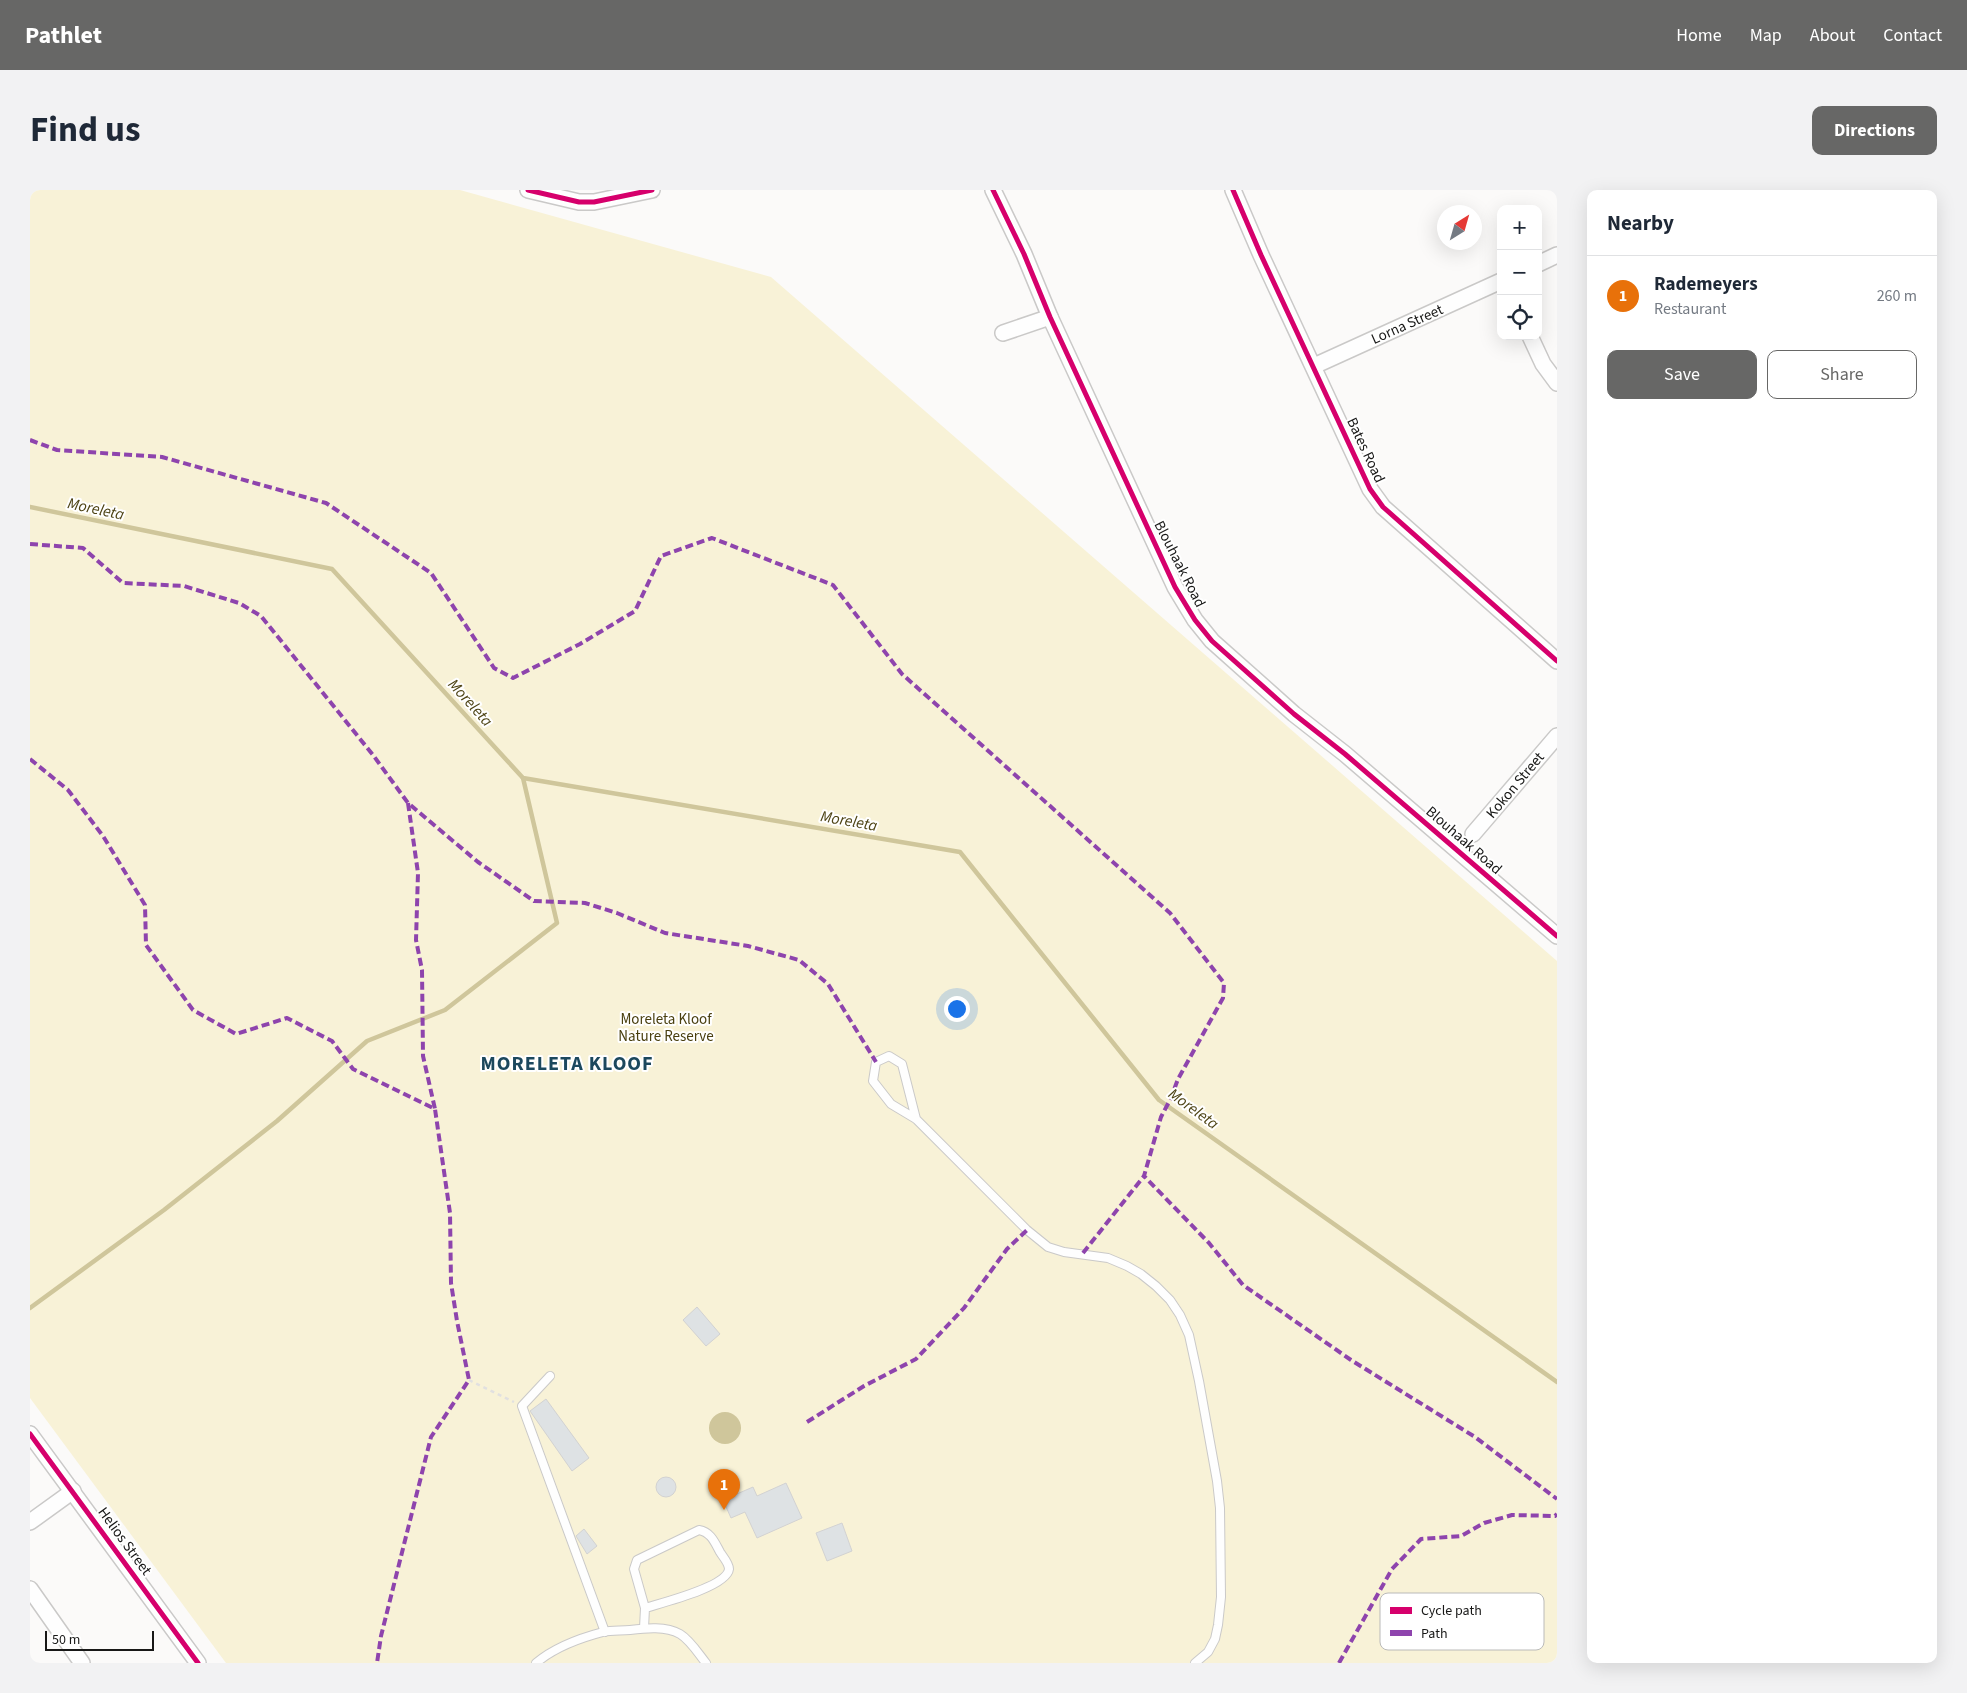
<!DOCTYPE html>
<meta charset="utf-8">
<style>
body{margin:0;font-family:"Source Sans 3",sans-serif;background:#f2f2f3;color:#1f2937}
.controls{position:absolute;right:15px;top:15px;display:grid;overflow:hidden;border-radius:10px;box-shadow:0 5px 20px #0002}
.controls button{width:45px;height:45px;display:grid;place-items:center;padding:0;border:0;border-bottom:1px solid #e0e1e3;background:#fff;color:#1f2937;font:25px sans-serif}
.compass{position:absolute;left:1407px;top:15px;width:45px;height:45px;border-radius:50%;background:#fff;box-shadow:0 5px 20px #0002;rotate:37deg}
.scale{position:absolute;left:15px;bottom:12px;width:109px;box-sizing:border-box;padding-left:5px;border:2px solid #181817;border-top:0;font-size:14px;line-height:18px;white-space:nowrap;color:#181817;-webkit-text-stroke:4px #fff;paint-order:stroke}
.you{position:absolute;left:926px;top:818px;width:18px;height:18px;margin:-12px;border:4px solid #fff;border-radius:50%;background:#1a73e8;box-shadow:0 0 0 8px #1a73e833}
.badge{display:grid;place-items:center;width:32px;height:32px;border-radius:50%;background:#676766;color:#fff;font-size:16px;font-weight:700}
.pin{position:absolute;translate:-50% -41px;filter:drop-shadow(0 1px 2px #0008)}
.pin::after{content:'';position:absolute;top:26px;width:18px;height:15px;background:inherit;clip-path:polygon(0 0,100% 0,50% 100%)}
.list{margin:0;padding:0;list-style:none}
h2{display:flex;justify-content:space-between;align-items:center;height:65px;margin:0;padding:0 20px;font-size:21px}
h2 small{font-size:16px;font-weight:400;color:#747a83}
.list li{display:grid;grid-template-columns:32px 1fr auto;gap:15px;align-items:center;box-sizing:border-box;height:80px;padding:0 20px;border-top:1px solid #e0e1e3}
.list b{display:block;font-size:19px;white-space:nowrap}
.list p{margin:0;font-size:16px;white-space:nowrap;color:#747a83}
.list em{font-size:16px;font-style:normal;color:#747a83}
.actions{display:flex;gap:10px;padding:15px 20px}
.actions a{flex:1;padding:11px 0;border:1px solid #676766;border-radius:10px;text-align:center;font-size:18px;color:#676766}
.actions .main{background:#676766;color:#fff}
.icon{flex:none;width:28px;height:28px;fill:none;stroke:currentColor;stroke-width:2;stroke-linecap:round;stroke-linejoin:round}
.map{position:relative;flex:none;width:1527px;height:1473px;overflow:hidden;border-radius:10px}
header{display:flex;align-items:center;gap:30px;box-sizing:border-box;height:70px;padding:0 25px;background:#676766;color:#fff}
header strong{font-size:24px}
nav{display:flex;gap:28px;margin-inline-start:auto;font-size:18px}
.intro{display:flex;align-items:center;justify-content:space-between;box-sizing:border-box;height:120px;padding:0 30px}
h1{margin:0;font-size:35px}
.button{padding:12px 22px;border-radius:10px;background:#676766;color:#fff;font-size:18px;font-weight:700}
main{display:flex;gap:30px;padding:0 30px}
aside{flex:1;background:#fff;border-radius:10px;box-shadow:0 5px 20px #0002}
.map>svg:first-child{display:block}
.green{fill:#f8f2d7}
.water{fill:#cfc69b}
.lines{fill:none;stroke-linecap:round;stroke-linejoin:round}
.stream{stroke:#cfc69b;stroke-width:4.5}
.building{fill:#dee2e4;stroke:#d2d2d2}
.lane-casing{stroke:#cac9c8;stroke-width:10}
.street-casing{stroke:#cac9c8;stroke-width:18}
.path{stroke:#e1e0e0;stroke-width:2.5;stroke-dasharray:4 4;stroke-linecap:butt}
.lane{stroke:#fefefe;stroke-width:8}
.street{stroke:#fefefe;stroke-width:15}
.quiet{stroke:#8e44ad;stroke-width:4;stroke-dasharray:8 4;stroke-linecap:butt}
.cycleway-casing{stroke:#fff;stroke-width:8}
.cycleway{stroke:#d6006c;stroke-width:5}
.labels{text-anchor:middle;stroke-width:4;stroke-linejoin:round;paint-order:stroke}
.street-label{font-size:15px;fill:#181817;stroke:#fff}
.park-label{font-size:15px;fill:#493f0f;stroke:#fff}
.water-label{font-size:16px;font-style:italic;fill:#4d4314;stroke:#fff}
.district-label{font-size:20px;font-weight:bold;letter-spacing:1px;fill:#1c485d;stroke:#fff}
.key{fill:#fff;stroke:#babab9;stroke-width:1}
.key-label{font-size:14px;fill:#181817}
</style>
<header>
<strong>Pathlet</strong>
<nav><a>Home</a><a>Map</a><a>About</a><a>Contact</a></nav>
</header>
<div class="intro"><h1>Find us</h1><a class="button">Directions</a></div>
<main>
<div class="map">
<svg width="1527" height="1473" viewBox="0 0 1527 1473">
<rect width="100%" height="100%" fill="#fbfaf9"/>
<path class="green" d="M 0,0 L 430,0 L 741,87 L 1527,771 L 1527,1473 L 196,1473 L 0,1208 Z"/>
<circle class="water" cx="695" cy="1238" r="16"/>
<g class="lines">
<g class="stream">
<path d="M 0,317 L 302,379 L 493,588 L 930,662 L 1129,910 L 1527,1192"/>
<path d="M 0,1118 L 134,1020 L 247,931 L 337,851 L 415,820 L 527,733 L 493,588"/>
</g>
</g>
<g class="building">
<path d="M 667,1117 L 690,1144 L 676,1156 L 653,1130 Z"/>
<path d="M 516,1209 L 559,1268 L 542,1281 L 500,1221 Z"/>
<circle cx="636" cy="1297" r="10"/>
<path d="M 756,1293 L 772,1328 L 727,1348 L 715,1322 L 701,1328 L 693,1310 L 723,1297 L 727,1306 Z"/>
<path d="M 812,1333 L 822,1361 L 797,1371 L 786,1343 Z"/>
<path d="M 554,1339 L 567,1356 L 557,1364 L 546,1346 Z"/>
</g>
<g class="lines">
<g class="lane-casing">
<g id="lane">
<path d="M 886,929 L 872,874 L 859,866 L 846,872 L 843,891 L 861,914 L 886,929 L 997,1040 L 1018,1057 L 1034,1062 L 1078,1068 L 1097,1076 L 1111,1084 L 1126,1096 L 1140,1110 L 1150,1125 L 1159,1145 L 1169,1191 L 1187,1291 L 1190,1318 L 1191,1407 L 1188,1435 L 1185,1449 L 1178,1462 L 1165,1473"/>
<path d="M 520,1186 L 492,1216 L 575,1442"/>
<path d="M 614,1438 L 615,1418 L 604,1379 L 607,1370 L 669,1340 C 681,1342 685,1353 690,1362 C 693,1367 699,1373 699,1379 C 697,1397 631,1413 615,1418"/>
<path d="M 506,1473 C 525,1457 550,1448 573,1442 C 582,1440 591,1441 600,1440 C 616,1438 636,1436 650,1444 C 660,1450 668,1463 676,1473"/>
</g>
</g>
<g class="street-casing">
<g id="street">
<path d="M 498,0 L 549,12 L 564,12 L 622,0"/>
<path d="M 963,0 L 994,64 L 1020,127 L 1145,397 L 1165,430 L 1182,451 L 1264,524 L 1315,564 L 1527,746"/>
<path d="M 1203,0 L 1231,65 L 1340,299 L 1353,317 L 1527,471"/>
<path d="M 1508,74 L 1527,65"/>
<path d="M 973,143 L 1020,127"/>
<path d="M 1500,146 L 1513,174 L 1527,193"/>
<path d="M 1284,176 L 1471,91"/>
<path d="M 1443,644 L 1527,546"/>
<path d="M 0,1244 L 168,1473"/>
<path d="M 0,1332 L 43,1301"/>
<path d="M 0,1399 L 52,1473"/>
</g>
</g>
<path class="path" d="M 439,1190 L 484,1212"/>
<use href="#lane" class="lane"/>
<use href="#street" class="street"/>
<g class="quiet">
<path d="M 0,250 L 27,260 L 132,267 L 296,313 L 401,383 L 464,478 L 483,488 L 550,454 L 605,421 L 631,366 L 682,348 L 803,395 L 872,484 L 1140,723 L 1194,793 L 1193,808 L 1148,889 L 1141,908 L 1131,927 L 1114,986 L 1179,1053 L 1213,1095 L 1321,1170 L 1445,1247 L 1527,1309"/>
<path d="M 0,354 L 53,358 L 93,393 L 154,396 L 209,413 L 231,426 L 343,565 L 378,613 L 448,672 L 504,711 L 555,713 L 587,723 L 635,743 L 718,756 L 769,770 L 798,794 L 846,872"/>
<path d="M 0,569 L 38,600 L 73,646 L 115,715 L 116,755 L 163,820 L 206,844 L 257,828 L 302,851 L 323,879 L 405,919 L 420,1023 L 421,1093 L 427,1131 L 439,1190 L 401,1247 L 351,1446 L 347,1473"/>
<path d="M 378,613 L 388,683 L 386,750 L 392,780 L 393,866 L 405,919"/>
<path d="M 1053,1063 L 1114,986"/>
<path d="M 777,1232 L 834,1196 L 886,1169 L 934,1118 L 977,1059 L 997,1040"/>
<path d="M 1309,1473 L 1362,1379 L 1391,1349 L 1431,1346 L 1454,1333 L 1482,1325 L 1525,1326 L 1527,1324"/>
</g>
<g class="cycleway-casing">
<g id="cycleway">
<path d="M 498,0 L 549,12 L 564,12 L 622,0"/>
<path d="M 963,0 L 994,64 L 1020,127 L 1145,397 L 1165,430 L 1182,451 L 1264,524 L 1315,564 L 1527,746"/>
<path d="M 1203,0 L 1231,65 L 1340,299 L 1353,317 L 1527,471"/>
<path d="M 0,1244 L 168,1473"/>
</g>
</g>
<use href="#cycleway" class="cycleway"/>
</g>
<g class="labels">
<g class="street-label">
<text transform="translate(1377 134) rotate(-24)" y="5">Lorna Street</text>
<text transform="translate(1336 260) rotate(65)" y="5">Bates Road</text>
<text transform="translate(1150 374) rotate(63)" y="5">Blouhaak Road</text>
<text transform="translate(1485 595) rotate(-50)" y="5">Kokon Street</text>
<text transform="translate(1434 650) rotate(41)" y="5">Blouhaak Road</text>
<text transform="translate(95 1351) rotate(54)" y="5">Helios Street</text>
</g>
<g class="park-label">
<text x="636" y="834">Moreleta Kloof<tspan x="636" dy="17">Nature Reserve</tspan></text>
</g>
<g class="water-label">
<text transform="translate(66 318) rotate(12)" y="6">Moreleta</text>
<text transform="translate(441 512) rotate(48)" y="6">Moreleta</text>
<text transform="translate(819 630) rotate(10)" y="6">Moreleta</text>
<text transform="translate(1164 918) rotate(36)" y="6">Moreleta</text>
</g>
<g class="district-label">
<text x="537" y="880">MORELETA KLOOF</text>
</g>
</g>
<rect x="1350" y="1403" width="164" height="57" rx="8" class="key"/>
<rect x="1360" y="1417" width="22" height="7" fill="#d6006c"/>
<rect x="1360" y="1440" width="22" height="6" fill="#8e44ad"/>
<g class="key-label">
<text x="1391" y="1425">Cycle path</text>
<text x="1391" y="1448">Path</text>
</g>
</svg>
<div class="controls">
<button>+</button>
<button>−</button>
<button><svg class="icon" aria-label="locate" viewBox="0 0 24 24"><circle cx="12" cy="12" r="6"/><path d="M12 2v4M12 18v4M2 12h4M18 12h4"/></svg></button>
</div>
<svg class="compass" viewBox="-18 -18 36 36"><path d="M0-13l5 13h-10z" fill="#e53935"/><path d="M0 13l5-13h-10z" fill="#747a83"/></svg>
<div class="scale">50 m</div>
<div class="you"></div>
<div class="pin badge" style="left:694px;top:1320px;background:#e8710a">1</div>
</div>
<aside>
<h2>Nearby<small></small></h2>
<ul class="list">
<li><span class="badge" style="background:#e8710a">1</span><div><b>Rademeyers</b><p>Restaurant</p></div><em>260 m</em></li>
</ul>
<div class="actions"><a class="main">Save</a><a>Share</a></div>
</aside>
</main>
